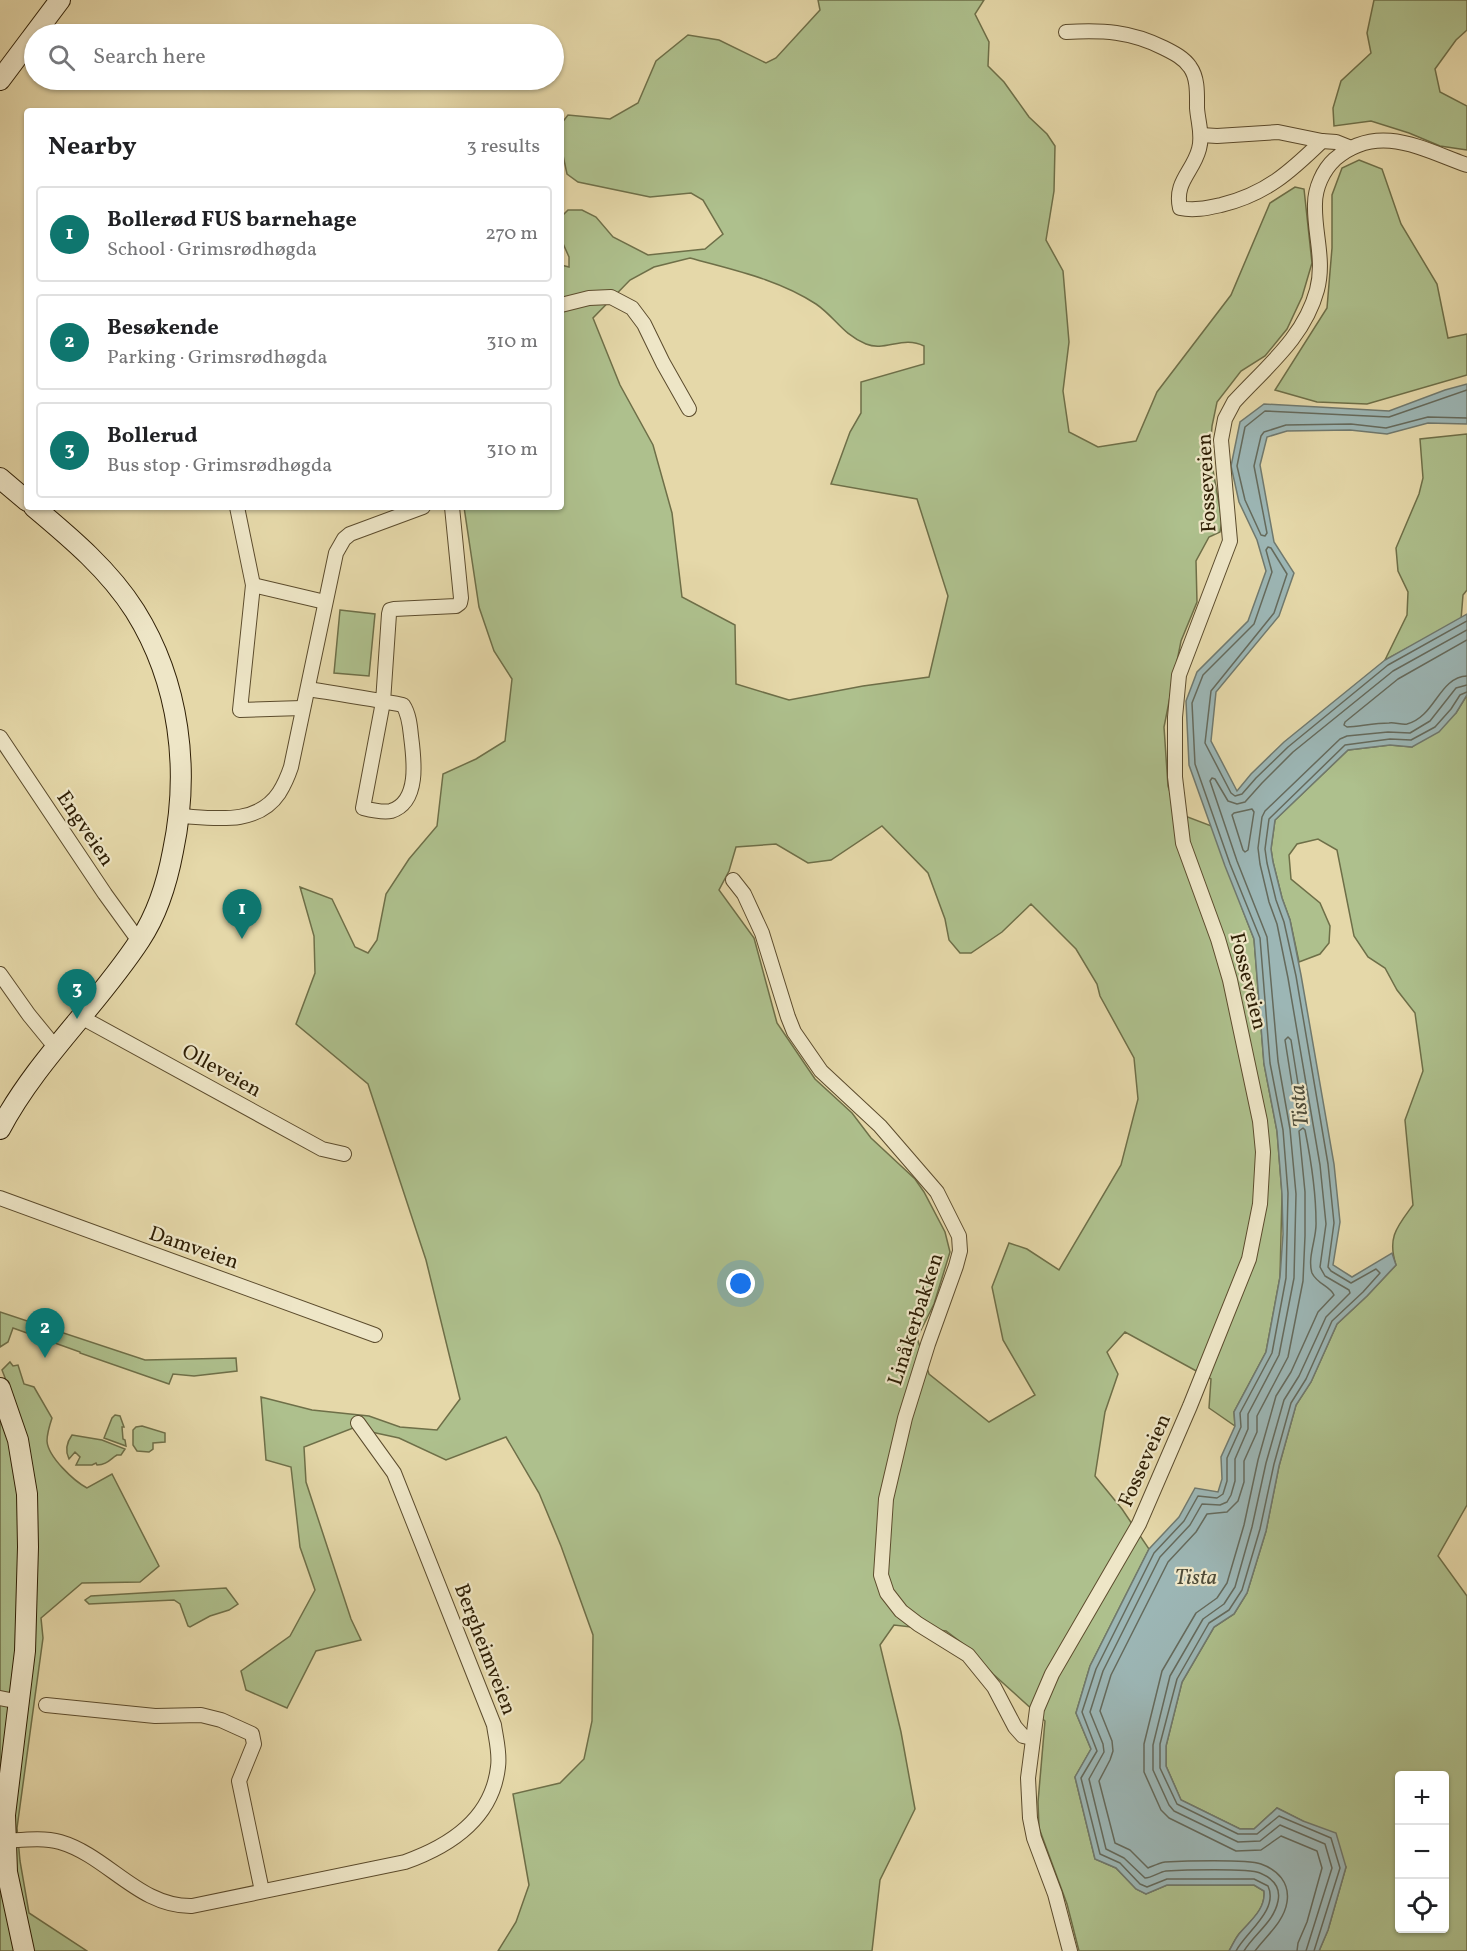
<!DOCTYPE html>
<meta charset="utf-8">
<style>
body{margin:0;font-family:Vollkorn,serif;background:#f2f2f2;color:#202124}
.controls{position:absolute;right:18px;bottom:18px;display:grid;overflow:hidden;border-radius:6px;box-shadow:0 2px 4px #0004}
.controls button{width:54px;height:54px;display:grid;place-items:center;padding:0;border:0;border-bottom:2px solid #e0e0e0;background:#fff;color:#202124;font:30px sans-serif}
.you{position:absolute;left:741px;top:1284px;width:21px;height:21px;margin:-15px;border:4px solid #fff;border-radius:50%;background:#1a73e8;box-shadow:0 0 0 9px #1a73e833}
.badge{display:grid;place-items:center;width:39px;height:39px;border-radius:50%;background:#0f766e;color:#fff;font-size:20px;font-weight:700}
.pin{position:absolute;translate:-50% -50px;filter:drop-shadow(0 2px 3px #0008)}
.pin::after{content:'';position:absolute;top:32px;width:21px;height:18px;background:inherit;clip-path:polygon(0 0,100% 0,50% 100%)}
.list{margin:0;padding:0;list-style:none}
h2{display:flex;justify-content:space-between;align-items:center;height:78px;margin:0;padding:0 24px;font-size:26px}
h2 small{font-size:20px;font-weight:400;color:#757577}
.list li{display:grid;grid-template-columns:39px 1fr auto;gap:18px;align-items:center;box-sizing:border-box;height:96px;margin:0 12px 12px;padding:0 12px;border:2px solid #e0e0e0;border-radius:6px}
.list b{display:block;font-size:22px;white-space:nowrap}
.list p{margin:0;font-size:20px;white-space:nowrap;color:#757577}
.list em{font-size:20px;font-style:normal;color:#757577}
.icon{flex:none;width:33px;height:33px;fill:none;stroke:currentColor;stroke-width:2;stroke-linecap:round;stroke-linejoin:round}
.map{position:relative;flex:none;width:1467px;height:1951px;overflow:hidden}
.search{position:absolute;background:#fff;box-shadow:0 2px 4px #0004;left:24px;top:24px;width:540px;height:66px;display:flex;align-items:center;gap:15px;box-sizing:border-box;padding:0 21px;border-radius:33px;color:#757577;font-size:22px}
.panel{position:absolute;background:#fff;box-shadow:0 2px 4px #0004;left:24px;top:108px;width:540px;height:402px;border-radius:6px}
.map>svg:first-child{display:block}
.green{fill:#aec08d;stroke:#6e6f48;stroke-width:1.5;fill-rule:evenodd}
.water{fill:#9cb6b5;stroke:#70796e;stroke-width:1.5}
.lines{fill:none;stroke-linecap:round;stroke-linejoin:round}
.shore{stroke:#656a5c;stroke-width:1.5}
.minor-casing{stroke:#5c4c2d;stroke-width:16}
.secondary-casing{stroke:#2e1e04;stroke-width:22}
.minor{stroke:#eee6c7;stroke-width:14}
.secondary{stroke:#eee6c7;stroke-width:20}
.labels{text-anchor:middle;stroke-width:4.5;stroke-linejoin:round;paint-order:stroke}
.street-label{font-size:21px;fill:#2e1e04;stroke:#eee6c7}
.water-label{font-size:22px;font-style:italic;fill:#4f4c39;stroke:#eee6c7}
</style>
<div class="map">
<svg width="1467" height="1951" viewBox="0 0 1467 1951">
<rect width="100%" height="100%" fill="#e5d8a9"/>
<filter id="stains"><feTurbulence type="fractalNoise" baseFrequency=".00333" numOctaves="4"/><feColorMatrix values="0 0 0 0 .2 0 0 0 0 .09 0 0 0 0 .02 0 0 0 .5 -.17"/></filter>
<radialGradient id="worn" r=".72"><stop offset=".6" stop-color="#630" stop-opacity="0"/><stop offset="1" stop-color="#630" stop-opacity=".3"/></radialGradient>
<g class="green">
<path d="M 818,0 L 984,0 L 975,14 L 989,42 L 988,66 L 1004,82 L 1029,117 L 1047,134 L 1055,146 L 1054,191 L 1046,240 L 1063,271 L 1069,342 L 1063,391 L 1069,432 L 1098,447 L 1136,441 L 1157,392 L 1231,295 L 1270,203 L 1295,187 L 1304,189 L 1312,263 L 1302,297 L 1287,329 L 1265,356 L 1241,371 L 1217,402 L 1212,426 L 1210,454 L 1222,520 L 1220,532 L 1209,537 L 1196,561 L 1197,602 L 1181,641 L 1164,727 L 1168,786 L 1177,813 L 1222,830 L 1242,908 L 1254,939 L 1264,1064 L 1277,1131 L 1282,1194 L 1280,1277 L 1266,1352 L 1234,1412 L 1235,1426 L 1209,1408 L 1211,1379 L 1125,1332 L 1107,1352 L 1118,1374 L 1105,1412 L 1095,1476 L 1122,1509 L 1149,1549 L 1090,1666 L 1076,1713 L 1091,1749 L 1075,1777 L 1095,1859 L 1116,1868 L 1136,1889 L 1146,1894 L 1167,1885 L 1254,1885 L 1264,1891 C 1266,1910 1250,1921 1239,1934 C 1235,1939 1232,1946 1229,1951 L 1079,1951 L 1067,1904 L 1039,1828 L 1038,1802 L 1045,1721 L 993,1674 L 970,1649 L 946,1631 L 894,1625 L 880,1645 L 901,1732 L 915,1809 L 880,1880 L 872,1951 L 498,1951 L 516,1922 L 529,1885 L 513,1794 L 560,1783 L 584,1759 L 592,1721 L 593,1635 L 561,1546 L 539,1493 L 506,1437 L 446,1460 L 399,1438 L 353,1428 L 304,1447 L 306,1482 L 351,1619 L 361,1640 L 316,1651 L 287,1708 L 246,1690 L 241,1671 L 290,1636 L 315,1590 L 300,1547 L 291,1467 L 266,1460 L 261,1397 L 312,1410 L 369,1416 L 400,1427 L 437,1430 L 460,1399 L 426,1260 L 368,1084 L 296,1024 L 315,973 L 314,936 L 300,887 L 332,899 L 355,947 L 368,953 L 377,940 L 386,894 L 409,859 L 437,826 L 443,774 L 476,759 L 505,741 L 512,679 L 494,651 L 479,607 L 464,507 L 561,507 L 561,265 L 569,267 L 569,257 L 561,239 L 561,217 L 568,210 L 582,210 L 596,217 L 613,237 L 648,255 L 705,249 L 723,234 L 703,200 L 691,193 L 650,197 L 578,182 L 567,174 L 561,146 L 561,124 L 568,115 L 610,119 L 638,103 L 656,61 L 688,35 L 719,40 L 766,63 L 776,58 L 820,10 ZM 690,258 C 733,270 778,279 816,304 C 835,317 842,334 866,344 C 885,352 903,335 924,346 L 924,364 L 861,382 L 861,413 L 850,432 L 831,484 L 917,499 L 948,596 L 929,677 L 863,686 L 789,700 L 736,684 L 735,625 L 682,597 L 672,513 L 653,445 L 620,385 L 593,318 L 630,280 L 654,267 ZM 882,826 L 928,873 L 945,919 L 949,940 L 960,953 L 971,953 L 1002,932 L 1031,904 L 1076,949 L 1097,984 L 1100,996 L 1134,1058 L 1138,1099 L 1121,1165 L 1059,1270 L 1027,1249 L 1009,1243 L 992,1287 L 1003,1340 L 1035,1395 L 989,1422 L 929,1374 L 917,1338 L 934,1304 L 950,1252 L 945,1232 L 924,1192 L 915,1179 L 871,1138 L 852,1113 L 815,1079 L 777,1023 L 754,938 L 719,890 L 729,871 L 736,847 L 776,844 L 808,863 L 831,860 Z"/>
<path d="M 1374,0 L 1467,0 L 1467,30 L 1456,40 L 1435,69 L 1440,92 L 1467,106 L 1467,150 L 1440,146 L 1409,133 L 1371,121 L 1334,126 L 1333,108 L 1341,81 L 1371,53 L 1367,33 Z"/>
<path d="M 1359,160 L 1382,169 L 1401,224 L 1437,284 L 1448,338 L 1467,334 L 1467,375 L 1367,404 L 1317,402 L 1275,390 L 1327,308 L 1332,248 L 1332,195 L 1342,168 Z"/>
<path d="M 1467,434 L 1467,590 L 1463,595 L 1461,620 L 1385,660 L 1407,615 L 1408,592 L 1398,571 L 1396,548 L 1419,494 L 1423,478 L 1420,439 Z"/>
<path d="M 340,610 L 375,614 L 369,676 L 334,673 Z"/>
<path d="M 1467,695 L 1467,1505 L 1438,1556 L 1467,1596 L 1467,1951 L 1319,1951 L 1328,1930 L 1346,1867 L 1303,1821 L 1277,1808 L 1254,1829 L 1240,1829 L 1181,1800 L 1166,1766 L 1166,1746 L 1182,1682 L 1214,1627 L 1234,1614 L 1247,1593 L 1266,1531 L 1279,1466 L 1296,1405 L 1311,1382 L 1337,1324 L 1367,1296 L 1396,1265 C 1387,1237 1397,1227 1413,1205 L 1405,1120 L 1423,1071 L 1415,1013 L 1397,990 L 1385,968 L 1368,957 L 1354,936 L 1337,850 L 1318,839 L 1297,844 L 1289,855 L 1291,879 L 1320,903 L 1330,926 L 1329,943 L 1320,954 L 1299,962 L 1290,920 L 1282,898 L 1273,862 L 1271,849 L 1275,820 L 1348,750 L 1390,745 L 1412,747 L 1456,713 ZM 1400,1776 L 1444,1776 L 1444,1928 L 1400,1928 Z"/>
<path d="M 0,1312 L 145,1360 L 236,1358 L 237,1371 L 194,1376 L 173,1374 L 169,1384 L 80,1353 L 80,1352 L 13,1328 L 8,1342 L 0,1347 Z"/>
<path d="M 10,1362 L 13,1366 L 18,1365 L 24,1384 L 34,1387 L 52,1418 C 50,1424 47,1434 47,1441 C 48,1457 74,1481 87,1488 L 112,1474 L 159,1566 L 140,1582 L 82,1583 L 41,1618 L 43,1638 L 17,1828 L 20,1861 L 29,1913 L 87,1951 L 0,1951 L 0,1411 L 16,1406 L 2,1370 Z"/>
<path d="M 115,1415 L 120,1416 L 124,1427 L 122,1427 L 123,1439 L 125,1440 L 126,1446 L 104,1438 L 112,1418 Z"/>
<path d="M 142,1426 L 165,1433 L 165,1442 L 153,1443 L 153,1449 L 149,1452 L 137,1451 L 133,1445 L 133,1430 L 136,1427 Z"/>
<path d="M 72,1435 L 102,1440 L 125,1449 L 121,1455 L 117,1455 C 110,1459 107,1465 97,1465 L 96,1463 L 92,1465 L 76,1465 L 80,1457 L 75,1452 L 69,1459 C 65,1451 67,1442 72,1435 Z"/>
<path d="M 226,1588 L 238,1604 L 229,1610 L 210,1616 L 190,1627 L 188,1626 L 180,1604 L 174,1600 L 89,1604 L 85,1600 L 91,1596 Z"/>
</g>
<path class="water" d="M 1467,384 L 1467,424 L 1428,423 L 1387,434 L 1350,430 L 1287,431 L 1267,437 L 1260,465 L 1274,542 L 1294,573 L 1279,616 L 1216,692 L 1211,741 L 1237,791 L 1251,774 L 1284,742 L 1385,660 L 1467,614 L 1467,695 L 1456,713 L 1439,732 L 1412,747 L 1390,745 L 1348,750 L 1275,820 L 1271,849 L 1273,862 L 1282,898 L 1290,920 L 1301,975 L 1334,1164 L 1340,1222 L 1333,1265 L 1352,1277 L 1392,1253 L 1396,1265 L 1367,1296 L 1337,1324 L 1311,1382 L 1296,1405 L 1279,1466 L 1266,1531 L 1247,1593 L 1234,1614 L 1214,1627 L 1182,1682 L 1166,1746 L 1166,1766 L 1181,1800 L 1240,1829 L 1254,1829 L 1277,1808 L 1303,1821 L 1336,1833 L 1346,1867 L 1328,1930 L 1319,1951 L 1229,1951 C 1232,1946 1235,1939 1239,1934 C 1250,1921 1266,1909 1264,1891 L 1254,1885 L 1167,1885 L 1146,1894 L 1136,1889 L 1116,1868 L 1095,1859 L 1075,1777 L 1091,1749 L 1076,1713 L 1090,1666 L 1149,1549 L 1179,1517 L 1195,1488 L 1218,1492 L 1222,1479 L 1221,1457 L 1235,1426 L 1234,1412 L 1266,1352 L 1280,1277 L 1283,1234 L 1282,1194 L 1277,1131 L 1264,1064 L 1254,939 L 1225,866 L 1189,765 L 1186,701 L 1197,672 L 1248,621 L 1266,571 L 1257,540 L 1239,502 L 1231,466 L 1240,422 L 1264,404 L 1389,411 L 1445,390 Z"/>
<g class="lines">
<g class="shore">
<path d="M 1467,390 L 1389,417 L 1265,411 L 1245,427 L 1237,466 L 1245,500 L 1261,535 L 1265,536 L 1267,533 L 1254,466 L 1261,436 L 1264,432 L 1286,425 L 1351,424 L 1386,428 L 1428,417 L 1467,418"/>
<path d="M 1467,640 L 1398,679 L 1345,722 L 1344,725 L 1347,727 C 1361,726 1375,723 1389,723 C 1394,722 1402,725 1407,724 C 1435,717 1439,677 1467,676"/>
<path d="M 1252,809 L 1254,812 L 1248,850 L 1245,852 L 1243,850 L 1232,815 L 1234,813 Z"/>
<path d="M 1288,1037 L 1291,1040 L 1303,1115 L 1300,1118 L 1297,1116 L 1285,1040 Z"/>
<path d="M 1236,1951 C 1246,1932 1279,1910 1268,1886 L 1254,1879 L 1167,1879 L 1147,1887 L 1140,1884 L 1120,1863 L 1100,1854 L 1081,1778 L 1097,1751 L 1082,1712 L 1096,1669 L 1154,1553 L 1184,1521 L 1198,1496 L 1217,1498 L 1223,1494 L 1227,1481 L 1227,1458 L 1241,1427 L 1240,1413 L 1272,1353 L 1286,1278 L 1288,1193 L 1283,1130 L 1270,1063 L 1260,938 L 1230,864 L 1195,764 L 1192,703 L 1203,675 L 1254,624 L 1272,572 L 1266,550 L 1268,547 L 1271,548 L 1287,574 L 1274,613 L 1211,691 L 1205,743 L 1231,793 L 1235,796 L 1242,794 L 1256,778 L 1288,747 L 1388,665 L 1467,621"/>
<path d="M 1244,1951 C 1254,1934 1274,1922 1278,1901 C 1281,1887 1272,1878 1260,1873 C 1249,1868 1181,1870 1166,1871 C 1159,1872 1152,1878 1145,1878 L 1124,1858 L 1106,1849 L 1089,1779 L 1104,1752 L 1103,1744 L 1090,1712 L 1103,1671 L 1160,1557 L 1190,1525 L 1202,1504 L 1220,1505 L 1227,1502 L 1231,1495 L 1235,1481 L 1235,1459 L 1248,1429 L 1248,1414 L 1279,1355 L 1294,1278 L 1296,1194 L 1290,1129 L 1278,1061 L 1267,937 L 1237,861 L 1210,781 L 1212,778 L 1215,779 L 1228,801 L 1237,804 L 1245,802 L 1262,783 L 1293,752 L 1393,671 L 1467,630"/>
<path d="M 1255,1951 C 1266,1936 1284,1922 1287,1902 C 1290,1883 1278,1870 1261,1864 C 1247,1859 1182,1861 1165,1862 C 1159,1863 1153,1866 1148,1868 L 1130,1850 L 1115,1843 L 1099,1781 L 1110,1760 L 1113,1751 L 1112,1741 L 1100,1711 L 1111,1675 L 1168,1562 L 1196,1532 L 1207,1514 L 1227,1512 L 1238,1501 L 1244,1482 L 1244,1461 L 1257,1432 L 1257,1416 L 1288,1357 L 1303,1281 L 1305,1236 L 1305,1192 L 1299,1131 L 1303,1128 L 1305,1130 C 1311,1160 1316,1191 1316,1222 C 1317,1238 1307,1257 1312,1273 C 1317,1284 1330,1286 1334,1295 L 1318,1312 L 1291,1372 L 1276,1396 L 1258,1460 L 1244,1525 L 1227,1583 L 1217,1598 L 1196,1613 L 1162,1671 L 1144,1744 L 1144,1772 L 1161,1810 L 1169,1818 L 1236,1851 L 1261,1850 L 1281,1836 L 1317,1851 L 1322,1868 L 1307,1922 L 1298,1943 L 1297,1951"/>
<path d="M 1306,1951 L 1332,1868 L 1325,1844 L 1280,1825 L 1260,1841 L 1238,1842 L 1174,1811 L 1169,1805 L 1153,1770 L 1153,1745 L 1170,1676 L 1203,1619 L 1224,1604 L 1235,1587 L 1252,1527 L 1266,1463 L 1284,1400 L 1299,1376 L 1326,1317 L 1350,1293 L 1349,1290 L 1325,1276 L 1320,1267 L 1326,1224 L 1320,1165 L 1288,978 L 1277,924 L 1269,902 L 1260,864 L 1258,848 L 1262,817 L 1265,811 L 1340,739 L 1347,736 L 1388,732 L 1410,733 L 1430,721 L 1456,688 L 1467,685"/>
<path d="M 1314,1951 L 1340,1868 L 1331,1838 L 1279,1816 L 1257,1834 L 1238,1834 L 1177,1804 L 1160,1768 L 1160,1744 L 1177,1679 L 1209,1623 L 1229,1610 L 1242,1590 L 1260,1529 L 1274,1464 L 1291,1403 L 1306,1379 L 1332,1321 L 1363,1292 L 1380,1273 L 1376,1269 L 1351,1283 L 1331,1271 L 1328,1267 L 1334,1223 L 1328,1164 L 1296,976 L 1284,922 L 1276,900 L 1267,863 L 1265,849 L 1269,819 L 1345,745 L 1390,739 L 1411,740 L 1435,727 L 1451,709 L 1460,695 L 1467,692"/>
</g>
<g class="minor-casing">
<g id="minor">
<path d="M 1066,32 C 1103,30 1130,31 1164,48 C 1174,53 1184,58 1190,67 C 1198,78 1197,94 1197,108 C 1198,122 1203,135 1199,149 C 1193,172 1174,182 1180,208 C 1194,211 1207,208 1221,205 C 1266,194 1290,172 1322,141"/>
<path d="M 1201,135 L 1217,136 L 1278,132 L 1322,141 L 1336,142 L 1351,148"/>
<path d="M 561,305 L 589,298 L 611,297 L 632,308 L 644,324 L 663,363 L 689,409"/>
<path d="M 237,507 L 253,585 L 240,710 L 302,708"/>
<path d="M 253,585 L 325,602"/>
<path d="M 308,689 C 339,694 372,699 403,705 C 409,714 410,726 411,736 C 414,759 420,802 391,811 C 383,813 371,810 363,808 L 383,702 L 389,614 L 390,610 L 394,609 L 456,606 L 460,603 L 461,598 L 452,507"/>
<path d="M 0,737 L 105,894 L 139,941"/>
<path d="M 180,816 C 214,818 257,826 279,793 C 284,785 288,776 291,767 L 336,553 L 344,539 L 350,534 L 423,507"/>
<path d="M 733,880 L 744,894 L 762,933 L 788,1017 L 794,1032 L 821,1071 L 880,1126 L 937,1192 L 959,1236 L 960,1251 L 956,1266 L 928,1344 L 905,1418 L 886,1499 L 881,1575 L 887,1593 L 901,1611 L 918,1624 L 968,1655 L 994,1687 L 1015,1727 L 1023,1736 L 1032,1738"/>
<path d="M 0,974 L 29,1015 L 56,1048"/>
<path d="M 81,1017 L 322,1149 L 344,1154"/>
<path d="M 0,1198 L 375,1335"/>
<path d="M 0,1698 L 20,1702"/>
<path d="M 46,1705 L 155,1716 L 201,1715 L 221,1720 L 252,1734 L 254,1744 L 239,1781 L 262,1891"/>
<path d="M 4,1841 C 22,1840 43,1837 60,1842 C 108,1856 139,1907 192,1906 L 405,1862 C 450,1846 492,1819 498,1767 C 500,1753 496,1739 494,1725 L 394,1473 L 358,1423"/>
<path d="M 1070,1951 L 1055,1894 L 1034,1838 L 1030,1818 L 1028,1778 L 1037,1709 L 1052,1674 L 1139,1524 L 1190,1406 L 1249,1259 L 1260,1204 L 1263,1152 L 1260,1121 L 1230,980 L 1218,939 L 1183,843 L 1175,777 L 1175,717 L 1179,675 L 1230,541 L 1221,440 L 1225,419 L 1234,402 C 1266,367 1304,338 1317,290 C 1325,260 1314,233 1315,204 C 1315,188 1323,170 1335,159 C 1378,122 1422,149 1467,165"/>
</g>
</g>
<g class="secondary-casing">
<g id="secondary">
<path d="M 0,80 L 60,0"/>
<path d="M 0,478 L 27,501"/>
<path d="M 0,1129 C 37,1059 97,1006 140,940 C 158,913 167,883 173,851 C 190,770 180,683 135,611 C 109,570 71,538 34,507"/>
<path d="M 0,1388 L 18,1440 L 27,1494 L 28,1547 L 25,1651 L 5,1815 L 7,1872 L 24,1951"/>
</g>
</g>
<use href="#minor" class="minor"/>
<use href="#secondary" class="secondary"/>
</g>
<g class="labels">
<g class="street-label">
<text transform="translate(1206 483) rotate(-93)" y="7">Fosseveien</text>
<text transform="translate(86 828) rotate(56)" y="7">Engveien</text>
<text transform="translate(1249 981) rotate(76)" y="7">Fosseveien</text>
<text transform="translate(222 1070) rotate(29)" y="7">Olleveien</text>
<text transform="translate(194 1247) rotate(19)" y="7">Damveien</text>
<text transform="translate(915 1319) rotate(-72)" y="7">Linåkerbakken</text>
<text transform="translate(1144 1460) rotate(-66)" y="7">Fosseveien</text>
<text transform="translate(486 1649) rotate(69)" y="7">Bergheimveien</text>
</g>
<g class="water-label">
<text transform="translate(1298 1106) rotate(-96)" y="8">Tista</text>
<text x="1196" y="1584">Tista</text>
</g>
</g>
<rect width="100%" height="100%" filter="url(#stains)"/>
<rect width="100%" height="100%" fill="url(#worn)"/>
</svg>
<div class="controls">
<button>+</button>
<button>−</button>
<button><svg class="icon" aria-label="locate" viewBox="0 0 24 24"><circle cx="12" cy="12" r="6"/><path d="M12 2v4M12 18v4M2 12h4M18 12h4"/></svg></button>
</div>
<div class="you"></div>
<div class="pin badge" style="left:242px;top:939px">1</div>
<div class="pin badge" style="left:45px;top:1358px">2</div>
<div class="pin badge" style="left:77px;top:1019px">3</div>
<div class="search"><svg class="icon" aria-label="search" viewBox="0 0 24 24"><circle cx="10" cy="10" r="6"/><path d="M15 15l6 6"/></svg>Search here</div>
<section class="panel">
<h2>Nearby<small>3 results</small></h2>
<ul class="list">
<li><span class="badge">1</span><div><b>Bollerød FUS barnehage</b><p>School · Grimsrødhøgda</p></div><em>270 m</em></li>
<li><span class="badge">2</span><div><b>Besøkende</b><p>Parking · Grimsrødhøgda</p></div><em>310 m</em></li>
<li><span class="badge">3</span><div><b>Bollerud</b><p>Bus stop · Grimsrødhøgda</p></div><em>310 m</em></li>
</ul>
</section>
</div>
